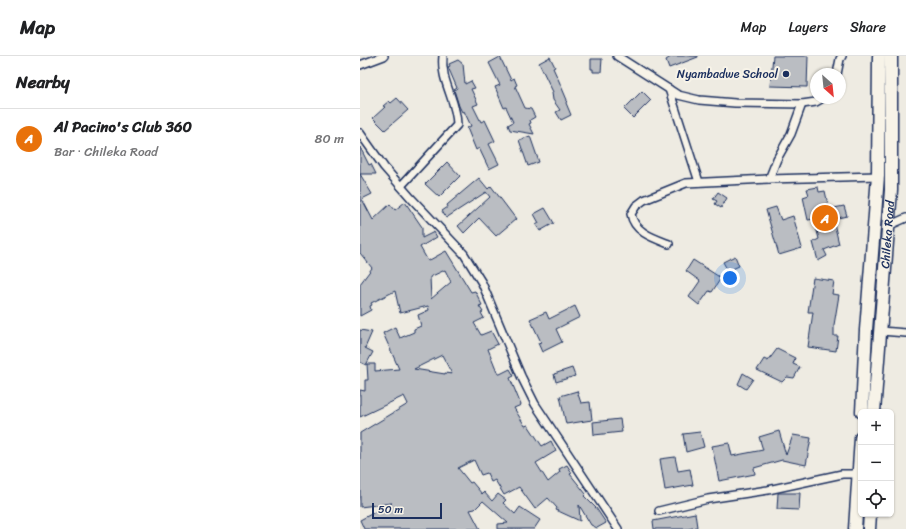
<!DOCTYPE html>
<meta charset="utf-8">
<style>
body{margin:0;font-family:Sriracha,sans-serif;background:#f2f2f2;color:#202124}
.controls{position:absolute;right:12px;bottom:12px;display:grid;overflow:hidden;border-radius:6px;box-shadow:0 1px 3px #0004}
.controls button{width:36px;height:36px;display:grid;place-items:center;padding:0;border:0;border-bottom:1px solid #e0e0e0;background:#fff;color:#202124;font:20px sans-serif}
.compass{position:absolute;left:450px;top:12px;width:36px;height:36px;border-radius:50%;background:#fff;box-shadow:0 1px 3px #0004;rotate:153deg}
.scale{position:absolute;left:12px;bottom:10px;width:70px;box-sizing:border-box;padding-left:4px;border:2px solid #1b2f5e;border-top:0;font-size:11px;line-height:14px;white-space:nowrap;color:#1b2f5e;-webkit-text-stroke:3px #f7f3e8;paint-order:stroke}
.you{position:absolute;left:370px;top:222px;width:14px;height:14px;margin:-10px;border:3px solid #fff;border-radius:50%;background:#1a73e8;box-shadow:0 0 0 6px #1a73e833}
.badge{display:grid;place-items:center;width:26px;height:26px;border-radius:50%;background:#7c3aed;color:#fff;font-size:13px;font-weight:700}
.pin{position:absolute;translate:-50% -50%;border:2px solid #fff;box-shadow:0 1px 4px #0006}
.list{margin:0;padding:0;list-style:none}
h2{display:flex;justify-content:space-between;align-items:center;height:52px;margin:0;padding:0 16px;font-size:17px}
h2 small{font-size:13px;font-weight:400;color:#757577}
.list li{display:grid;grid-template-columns:26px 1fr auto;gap:12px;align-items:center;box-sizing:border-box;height:60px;padding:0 16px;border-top:1px solid #e0e0e0}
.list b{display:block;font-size:15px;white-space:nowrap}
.list p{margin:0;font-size:13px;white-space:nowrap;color:#757577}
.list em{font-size:13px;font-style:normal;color:#757577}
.icon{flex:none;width:22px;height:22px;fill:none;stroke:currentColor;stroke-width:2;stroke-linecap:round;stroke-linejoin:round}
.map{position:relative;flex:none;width:546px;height:473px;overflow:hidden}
header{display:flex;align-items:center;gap:24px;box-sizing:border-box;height:56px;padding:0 20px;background:#fff;border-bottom:1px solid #e0e0e0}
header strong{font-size:19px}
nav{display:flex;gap:22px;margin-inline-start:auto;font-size:14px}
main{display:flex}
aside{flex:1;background:#fff}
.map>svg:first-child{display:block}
.building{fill:#babdc2;stroke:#1b2f5e;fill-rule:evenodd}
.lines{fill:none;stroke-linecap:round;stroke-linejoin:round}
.minor-casing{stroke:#1b2f5e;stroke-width:10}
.trunk-casing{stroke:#1b2f5e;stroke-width:15}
.minor{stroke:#f7f3e8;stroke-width:7}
.trunk{stroke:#f7f3e8;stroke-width:12}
.poi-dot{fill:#1b2f5e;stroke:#f7f3e8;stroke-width:1.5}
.labels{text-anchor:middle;stroke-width:4;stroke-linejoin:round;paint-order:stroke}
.poi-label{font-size:12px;fill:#1b2f5e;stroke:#f7f3e8;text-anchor:end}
.street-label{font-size:12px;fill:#1b2f5e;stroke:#f7f3e8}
</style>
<header>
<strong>Map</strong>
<nav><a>Map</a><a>Layers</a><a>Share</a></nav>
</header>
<main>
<aside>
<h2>Nearby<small></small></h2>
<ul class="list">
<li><span class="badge" style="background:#e8710a">A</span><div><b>Al Pacino's Club 360</b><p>Bar · Chileka Road</p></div><em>80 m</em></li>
</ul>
</aside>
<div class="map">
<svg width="546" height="473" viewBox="0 0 546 473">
<rect width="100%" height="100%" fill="#eeebe2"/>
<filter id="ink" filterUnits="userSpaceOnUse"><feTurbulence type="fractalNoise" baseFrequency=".025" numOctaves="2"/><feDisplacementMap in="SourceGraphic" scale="8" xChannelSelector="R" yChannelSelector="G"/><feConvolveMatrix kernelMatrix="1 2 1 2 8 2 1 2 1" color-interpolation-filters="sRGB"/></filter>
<g filter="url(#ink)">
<g class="building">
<path d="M 312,0 L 338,0 L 338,1 L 309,12 L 306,4 Z"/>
<path d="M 413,0 L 448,0 L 447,31 L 410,30 Z"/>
<path d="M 140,1 L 151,24 L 154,22 L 157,29 L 155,30 L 165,52 L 171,53 L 175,61 L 170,64 L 171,67 L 169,68 L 174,78 L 150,74 L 148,69 L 153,66 L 146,51 L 144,52 L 135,31 L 140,29 L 129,7 Z"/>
<path d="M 190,1 L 195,11 L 193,12 L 199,25 L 207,44 L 206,47 L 211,59 L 201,64 L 196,56 L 200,54 L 193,44 L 192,37 L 193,36 L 179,7 Z"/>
<path d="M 231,3 L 242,3 L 241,16 L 233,16 L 233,13 L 231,13 Z"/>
<path d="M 98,4 L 103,8 L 105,28 L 111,25 L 115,32 L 111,33 L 118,48 L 113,50 L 121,66 L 125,64 L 135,85 L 129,88 L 139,108 L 129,113 L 119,92 L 116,94 L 107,72 L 111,70 L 104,55 L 102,56 L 99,50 L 94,34 L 97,32 L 88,11 L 90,10 L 89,8 Z"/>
<path d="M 282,35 L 291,44 L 273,62 L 264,53 Z"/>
<path d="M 37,42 L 48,54 L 25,74 L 13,62 L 25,51 L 23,50 L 29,45 L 31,47 Z"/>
<path d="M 170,80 L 179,106 L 168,110 L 159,84 Z"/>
<path d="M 0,91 L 9,109 L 11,108 L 16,118 L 0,118 L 12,138 L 2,143 L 13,164 L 30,148 L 35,154 L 45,146 L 62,171 L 62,182 L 74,176 L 77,181 L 60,191 L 68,205 L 86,195 L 111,236 L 115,235 L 122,249 L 119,250 L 123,256 L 121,257 L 124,262 L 114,267 L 121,279 L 131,275 L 138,288 L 128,293 L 138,318 L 140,318 L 150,313 L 154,320 L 150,322 L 161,349 L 154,352 L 165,370 L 168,369 L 182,390 L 191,385 L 196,395 L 176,407 L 188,426 L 200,416 L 199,413 L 207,409 L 212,417 L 210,418 L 226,438 L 224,440 L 236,452 L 246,467 L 237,472 L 231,469 L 219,449 L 220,465 L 196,454 L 197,452 L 188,442 L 175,453 L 159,431 L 144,439 L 135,424 L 131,426 L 127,417 L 121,419 L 114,404 L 98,412 L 110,427 L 112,426 L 122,438 L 124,436 L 132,445 L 138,438 L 146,444 L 143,447 L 155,458 L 160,451 L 180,464 L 174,473 L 138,473 L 138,468 L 148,467 L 123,445 L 115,453 L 110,454 L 120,473 L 4,473 L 0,464 L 32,447 L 0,451 L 0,377 L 48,348 L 44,340 L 0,361 L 0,334 L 5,335 L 5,324 L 8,324 L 7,308 L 15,308 L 15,315 L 39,313 L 23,277 L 35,271 L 40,282 L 54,276 L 54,273 L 61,270 L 58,259 L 69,254 L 68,250 L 40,257 L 35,235 L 11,247 L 12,249 L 10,250 L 11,254 L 0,260 L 0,228 L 12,212 L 0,197 ZM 85,214 L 91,226 L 71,243 L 70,221 ZM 82,299 L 92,318 L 85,317 L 85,318 L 54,313 Z"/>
<path d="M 87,106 L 100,120 L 79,141 L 65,128 Z"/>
<path d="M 119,122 L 128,133 L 131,130 L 156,163 L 136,180 L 119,162 L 104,177 L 98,170 L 130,141 L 126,136 L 86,162 L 82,155 L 88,151 L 87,149 Z"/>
<path d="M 458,131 L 459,136 L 465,135 L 469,153 L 484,150 L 487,160 L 473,163 L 479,188 L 464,194 L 467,200 L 458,205 L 453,186 L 459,183 L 454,163 L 448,164 L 443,141 L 449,139 L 447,133 Z"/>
<path d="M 358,136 L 367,142 L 361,152 L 355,148 L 357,145 L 353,143 Z"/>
<path d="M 416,151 L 421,164 L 433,160 L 442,192 L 419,199 L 406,154 Z"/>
<path d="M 185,152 L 194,167 L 180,175 L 176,169 L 179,167 L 174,158 Z"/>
<path d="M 375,200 L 379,210 L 368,215 L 363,206 Z"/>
<path d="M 333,204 L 361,222 L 352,236 L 349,235 L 339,249 L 329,241 L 340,225 L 326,215 Z"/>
<path d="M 453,222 L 474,225 L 472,238 L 479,239 L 474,269 L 474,280 L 478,280 L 476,295 L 448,291 L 453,256 L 448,256 Z"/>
<path d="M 215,250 L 220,261 L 196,273 L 202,286 L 182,296 L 178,287 L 181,286 L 170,263 L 186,256 L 189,263 Z"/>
<path d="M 0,274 L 12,276 L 5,292 L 13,296 L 6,309 L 0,306 Z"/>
<path d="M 417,293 L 435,302 L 433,308 L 440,311 L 434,322 L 427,321 L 422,326 L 397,314 L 404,303 L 408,305 Z"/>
<path d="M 212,312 L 215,320 L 196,326 L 194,318 Z"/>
<path d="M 383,317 L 393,323 L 386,333 L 378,328 Z"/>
<path d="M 217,335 L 221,347 L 230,346 L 232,364 L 206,368 L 200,340 Z"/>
<path d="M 260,363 L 262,376 L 234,379 L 233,366 Z"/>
<path d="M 419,375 L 426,399 L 433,379 L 451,382 L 446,409 L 422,404 L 394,412 L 395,418 L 359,425 L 352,390 L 369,387 L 372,400 L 403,394 L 399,381 Z"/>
<path d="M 340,376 L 344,391 L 326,396 L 323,378 Z"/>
<path d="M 315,401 L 318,415 L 330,413 L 333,429 L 305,434 L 300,403 Z"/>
<path d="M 418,437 L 440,437 L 439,454 L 417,453 Z"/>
<path d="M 335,457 L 337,471 L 328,473 L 294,473 L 293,465 Z"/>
</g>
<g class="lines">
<g class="minor-casing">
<g id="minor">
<path d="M 257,0 L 318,39 L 339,44 L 375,47 L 442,48 L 456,46 L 463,42"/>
<path d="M 0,9 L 24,0"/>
<path d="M 477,18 L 480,3 L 482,0"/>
<path d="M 309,33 L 339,126"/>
<path d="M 0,77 L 24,111 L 51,142 L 104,198 L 122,227 L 161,320 L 175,348 L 258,473"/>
<path d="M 409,123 L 417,103 L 431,78 L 442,48"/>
<path d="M 41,130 L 97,69 C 97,44 80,26 83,0"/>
<path d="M 528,170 L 546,162"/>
<path d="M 309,188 C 293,182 274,176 271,158 L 276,150 L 284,144 L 326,127 L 409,123 L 518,120"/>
<path d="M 521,275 L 546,277"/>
<path d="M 299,455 L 348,443 L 408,434 L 482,418 L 499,418"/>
</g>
</g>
<g class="trunk-casing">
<g id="trunk">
<path d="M 502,356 L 506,274 L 518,120 L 519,0"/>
<path id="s1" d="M 514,356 L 531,134 L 531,0"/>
<path d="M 495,473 L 501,382"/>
<path d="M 509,473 L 510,458"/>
</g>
</g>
<use href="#minor" class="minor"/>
<use href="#trunk" class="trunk"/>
</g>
</g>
<circle class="poi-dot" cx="426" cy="18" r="4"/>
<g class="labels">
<g class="poi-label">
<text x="418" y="22">Nyambadwe School</text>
</g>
<g class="street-label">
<text dy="4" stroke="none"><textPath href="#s1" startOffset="178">Chileka Road</textPath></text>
</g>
</g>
</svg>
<div class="controls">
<button>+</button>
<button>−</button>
<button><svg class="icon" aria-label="locate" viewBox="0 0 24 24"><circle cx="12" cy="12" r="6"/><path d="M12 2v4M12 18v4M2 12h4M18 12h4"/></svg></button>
</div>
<svg class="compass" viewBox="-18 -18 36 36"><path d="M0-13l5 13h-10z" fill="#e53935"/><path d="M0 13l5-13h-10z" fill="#757577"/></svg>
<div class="scale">50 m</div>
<div class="you"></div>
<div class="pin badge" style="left:465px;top:162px;background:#e8710a">A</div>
</div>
</main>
